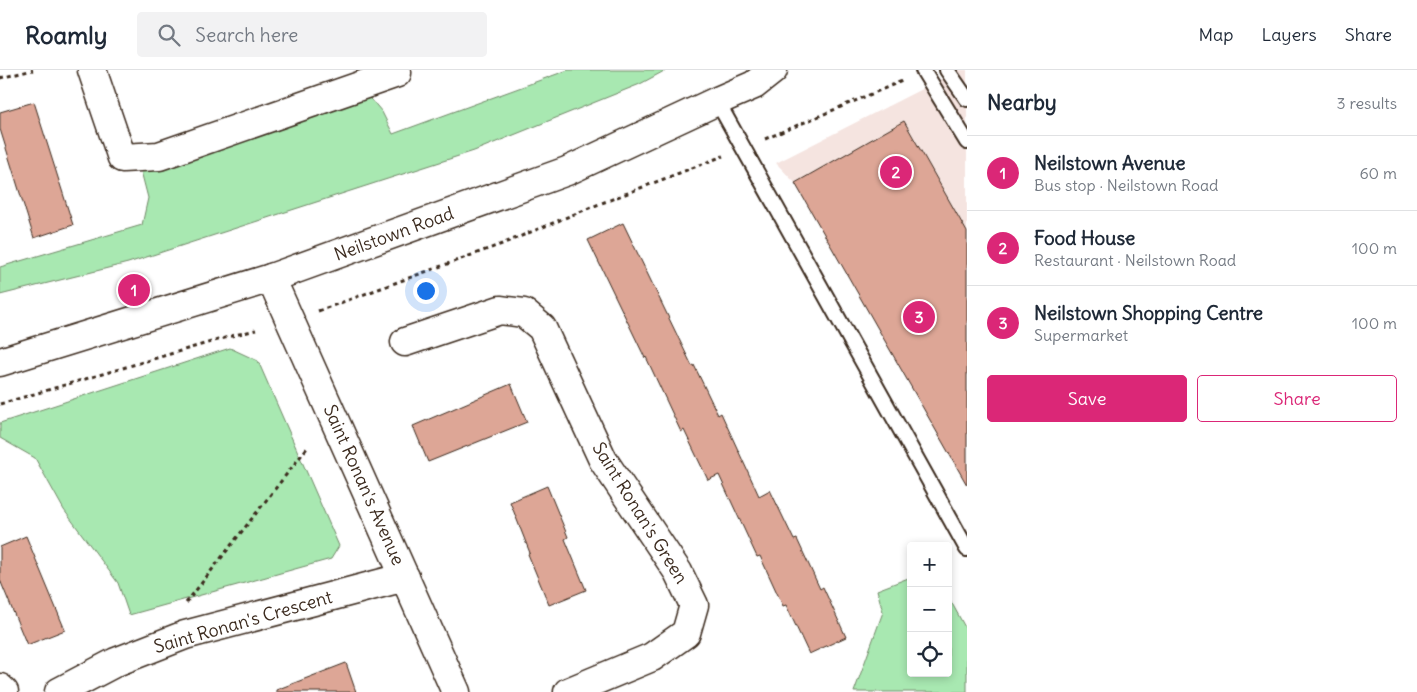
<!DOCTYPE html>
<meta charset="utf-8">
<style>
body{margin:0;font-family:Delius,sans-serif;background:#f2f2f3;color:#1f2937}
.controls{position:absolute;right:15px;bottom:15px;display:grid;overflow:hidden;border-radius:5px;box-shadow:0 2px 8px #0003}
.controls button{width:45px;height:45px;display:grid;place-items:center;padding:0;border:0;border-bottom:1px solid #e0e1e3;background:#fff;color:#1f2937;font:25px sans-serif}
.you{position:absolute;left:425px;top:220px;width:18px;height:18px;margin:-12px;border:4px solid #fff;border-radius:50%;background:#1a73e8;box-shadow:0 0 0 8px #1a73e833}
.badge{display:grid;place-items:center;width:32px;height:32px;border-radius:50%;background:#db2777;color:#fff;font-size:16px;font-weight:700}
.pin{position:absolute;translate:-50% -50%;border:2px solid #fff;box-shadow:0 1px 5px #0006}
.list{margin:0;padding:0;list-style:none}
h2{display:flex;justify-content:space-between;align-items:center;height:65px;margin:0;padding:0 20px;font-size:21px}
h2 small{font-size:16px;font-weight:400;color:#747a83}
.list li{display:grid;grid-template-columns:32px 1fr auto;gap:15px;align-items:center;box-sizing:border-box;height:75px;padding:0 20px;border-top:1px solid #e0e1e3}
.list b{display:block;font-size:19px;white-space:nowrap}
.list p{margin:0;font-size:16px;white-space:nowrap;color:#747a83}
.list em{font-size:16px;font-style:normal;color:#747a83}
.actions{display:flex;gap:10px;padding:15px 20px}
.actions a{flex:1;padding:11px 0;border:1px solid #db2777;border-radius:5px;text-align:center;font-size:18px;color:#db2777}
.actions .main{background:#db2777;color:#fff}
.icon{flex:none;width:28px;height:28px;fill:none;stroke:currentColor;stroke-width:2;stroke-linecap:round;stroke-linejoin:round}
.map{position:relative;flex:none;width:967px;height:622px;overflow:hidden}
header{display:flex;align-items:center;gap:30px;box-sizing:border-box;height:70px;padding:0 25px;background:#fff;border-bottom:1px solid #e0e1e3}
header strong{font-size:24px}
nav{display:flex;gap:28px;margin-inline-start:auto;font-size:18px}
.search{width:350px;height:45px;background:#f2f2f3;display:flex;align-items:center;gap:12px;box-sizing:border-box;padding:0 18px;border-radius:5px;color:#747a83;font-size:19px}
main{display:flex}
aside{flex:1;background:#fff}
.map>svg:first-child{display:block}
.built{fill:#f5e4e0}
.green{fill:#a8e8b1;stroke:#728968}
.building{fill:#dda696;stroke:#3b2a1e}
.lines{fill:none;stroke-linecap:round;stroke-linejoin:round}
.service-casing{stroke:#3b2a1e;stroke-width:18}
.minor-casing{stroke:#3b2a1e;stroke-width:31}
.tertiary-casing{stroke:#3b2a1e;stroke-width:31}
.path{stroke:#3b2a1e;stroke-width:3;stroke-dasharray:4 4;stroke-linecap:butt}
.service{stroke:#fff;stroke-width:14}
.minor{stroke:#fff;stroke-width:28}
.tertiary{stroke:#fff;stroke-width:28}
.labels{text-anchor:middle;stroke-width:4;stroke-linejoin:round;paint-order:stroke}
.street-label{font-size:18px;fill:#3b2a1e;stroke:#fff}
</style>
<header>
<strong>Roamly</strong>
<div class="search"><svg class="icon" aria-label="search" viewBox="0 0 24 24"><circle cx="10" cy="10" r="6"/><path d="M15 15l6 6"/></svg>Search here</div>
<nav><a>Map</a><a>Layers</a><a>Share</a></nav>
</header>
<main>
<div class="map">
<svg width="967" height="622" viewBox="0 0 967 622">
<rect width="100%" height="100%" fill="#fff"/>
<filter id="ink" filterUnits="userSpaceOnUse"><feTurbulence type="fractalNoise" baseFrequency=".02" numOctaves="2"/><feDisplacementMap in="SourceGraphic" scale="10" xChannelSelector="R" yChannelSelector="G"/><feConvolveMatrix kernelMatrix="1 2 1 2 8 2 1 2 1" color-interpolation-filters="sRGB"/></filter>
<g filter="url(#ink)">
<path class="built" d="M 959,0 L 967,0 L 967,381 L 953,389 L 795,113 L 776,93 Z"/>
<g class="green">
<path d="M 568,0 L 666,0 L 640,14 L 474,81 L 128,193 L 0,225 L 0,197 L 142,155 L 148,128 L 141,101 L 366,23 L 382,42 L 393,64 Z"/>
<path d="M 230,278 L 258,291 L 339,476 L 331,489 L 129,545 L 118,513 L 64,440 L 35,388 L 0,368 L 0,353 Z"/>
<path d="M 911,507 L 911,603 L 948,603 L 948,526 L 967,561 L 967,622 L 854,622 L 883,542 L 877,520 Z"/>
</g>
<g class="building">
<path d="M 34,32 L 73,155 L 34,168 L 0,59 L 0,42 Z"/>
<path d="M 904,51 L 967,162 L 967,415 L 795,113 Z"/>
<path d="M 623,153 L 692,296 L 694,295 L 718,345 L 721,343 L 759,426 L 770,420 L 794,470 L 797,469 L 820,519 L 823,517 L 846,567 L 809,584 L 786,535 L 783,536 L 760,486 L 757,487 L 719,405 L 708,410 L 684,360 L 681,362 L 646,287 L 645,288 L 588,170 Z"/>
<path d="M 511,314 L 527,352 L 428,392 L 413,356 Z"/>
<path d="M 547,416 L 568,467 L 565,469 L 586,520 L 549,535 L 528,484 L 530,483 L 510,432 Z"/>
<path d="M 26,466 L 65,560 L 27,575 L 0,510 L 0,477 Z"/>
<path d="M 346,593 L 356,622 L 276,622 L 276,620 Z"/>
</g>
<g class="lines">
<g class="service-casing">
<g id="service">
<path d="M 923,0 L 967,72"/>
<path d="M 947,0 L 967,29"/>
<path d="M 717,31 L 967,479"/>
</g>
</g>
<g class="minor-casing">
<g id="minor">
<path d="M 92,0 L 122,88 L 159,86 L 397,3 L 396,0"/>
<path d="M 271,208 L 456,622"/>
<path d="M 405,272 L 500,240 L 524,243 L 542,258 L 603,390 L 678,502 L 694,535 L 686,563 L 652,587 L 568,622"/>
<path d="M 0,618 L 4,622"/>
<path d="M 59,622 L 116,592 L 185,565 L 405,507"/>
</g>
</g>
<g class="tertiary-casing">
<path id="tertiary" d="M 0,292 L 271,208 L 567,101 L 717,31 L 754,15 L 773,0"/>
</g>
<g class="path">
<path d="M 0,8 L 33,0"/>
<path d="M 765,69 L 902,11"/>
<path d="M 318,241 L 502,174 L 589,138 L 723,86"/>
<path d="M 0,334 L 235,265 L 256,260"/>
<path d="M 186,533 L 307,378"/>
</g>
<use href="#service" class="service"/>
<use href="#minor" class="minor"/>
<use href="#tertiary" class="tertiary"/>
</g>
</g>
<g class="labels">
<g class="street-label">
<text transform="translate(394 164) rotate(-20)" y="6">Neilstown Road</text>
<text transform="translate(364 415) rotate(66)" y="6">Saint Ronan's Avenue</text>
<text transform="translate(640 443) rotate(58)" y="6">Saint Ronan's Green</text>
<text transform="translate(243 552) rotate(-16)" y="6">Saint Ronan's Crescent</text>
</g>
</g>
</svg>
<div class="controls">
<button>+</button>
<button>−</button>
<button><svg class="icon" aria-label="locate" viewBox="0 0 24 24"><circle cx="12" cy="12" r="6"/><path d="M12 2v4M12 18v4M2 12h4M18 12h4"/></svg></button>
</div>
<div class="you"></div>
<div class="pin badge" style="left:134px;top:220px">1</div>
<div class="pin badge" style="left:896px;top:102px">2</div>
<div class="pin badge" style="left:919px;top:247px">3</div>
</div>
<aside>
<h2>Nearby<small>3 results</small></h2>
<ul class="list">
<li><span class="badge">1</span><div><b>Neilstown Avenue</b><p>Bus stop · Neilstown Road</p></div><em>60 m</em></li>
<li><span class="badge">2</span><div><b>Food House</b><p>Restaurant · Neilstown Road</p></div><em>100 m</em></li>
<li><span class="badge">3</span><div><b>Neilstown Shopping Centre</b><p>Supermarket</p></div><em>100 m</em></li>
</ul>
<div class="actions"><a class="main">Save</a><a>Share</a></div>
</aside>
</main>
